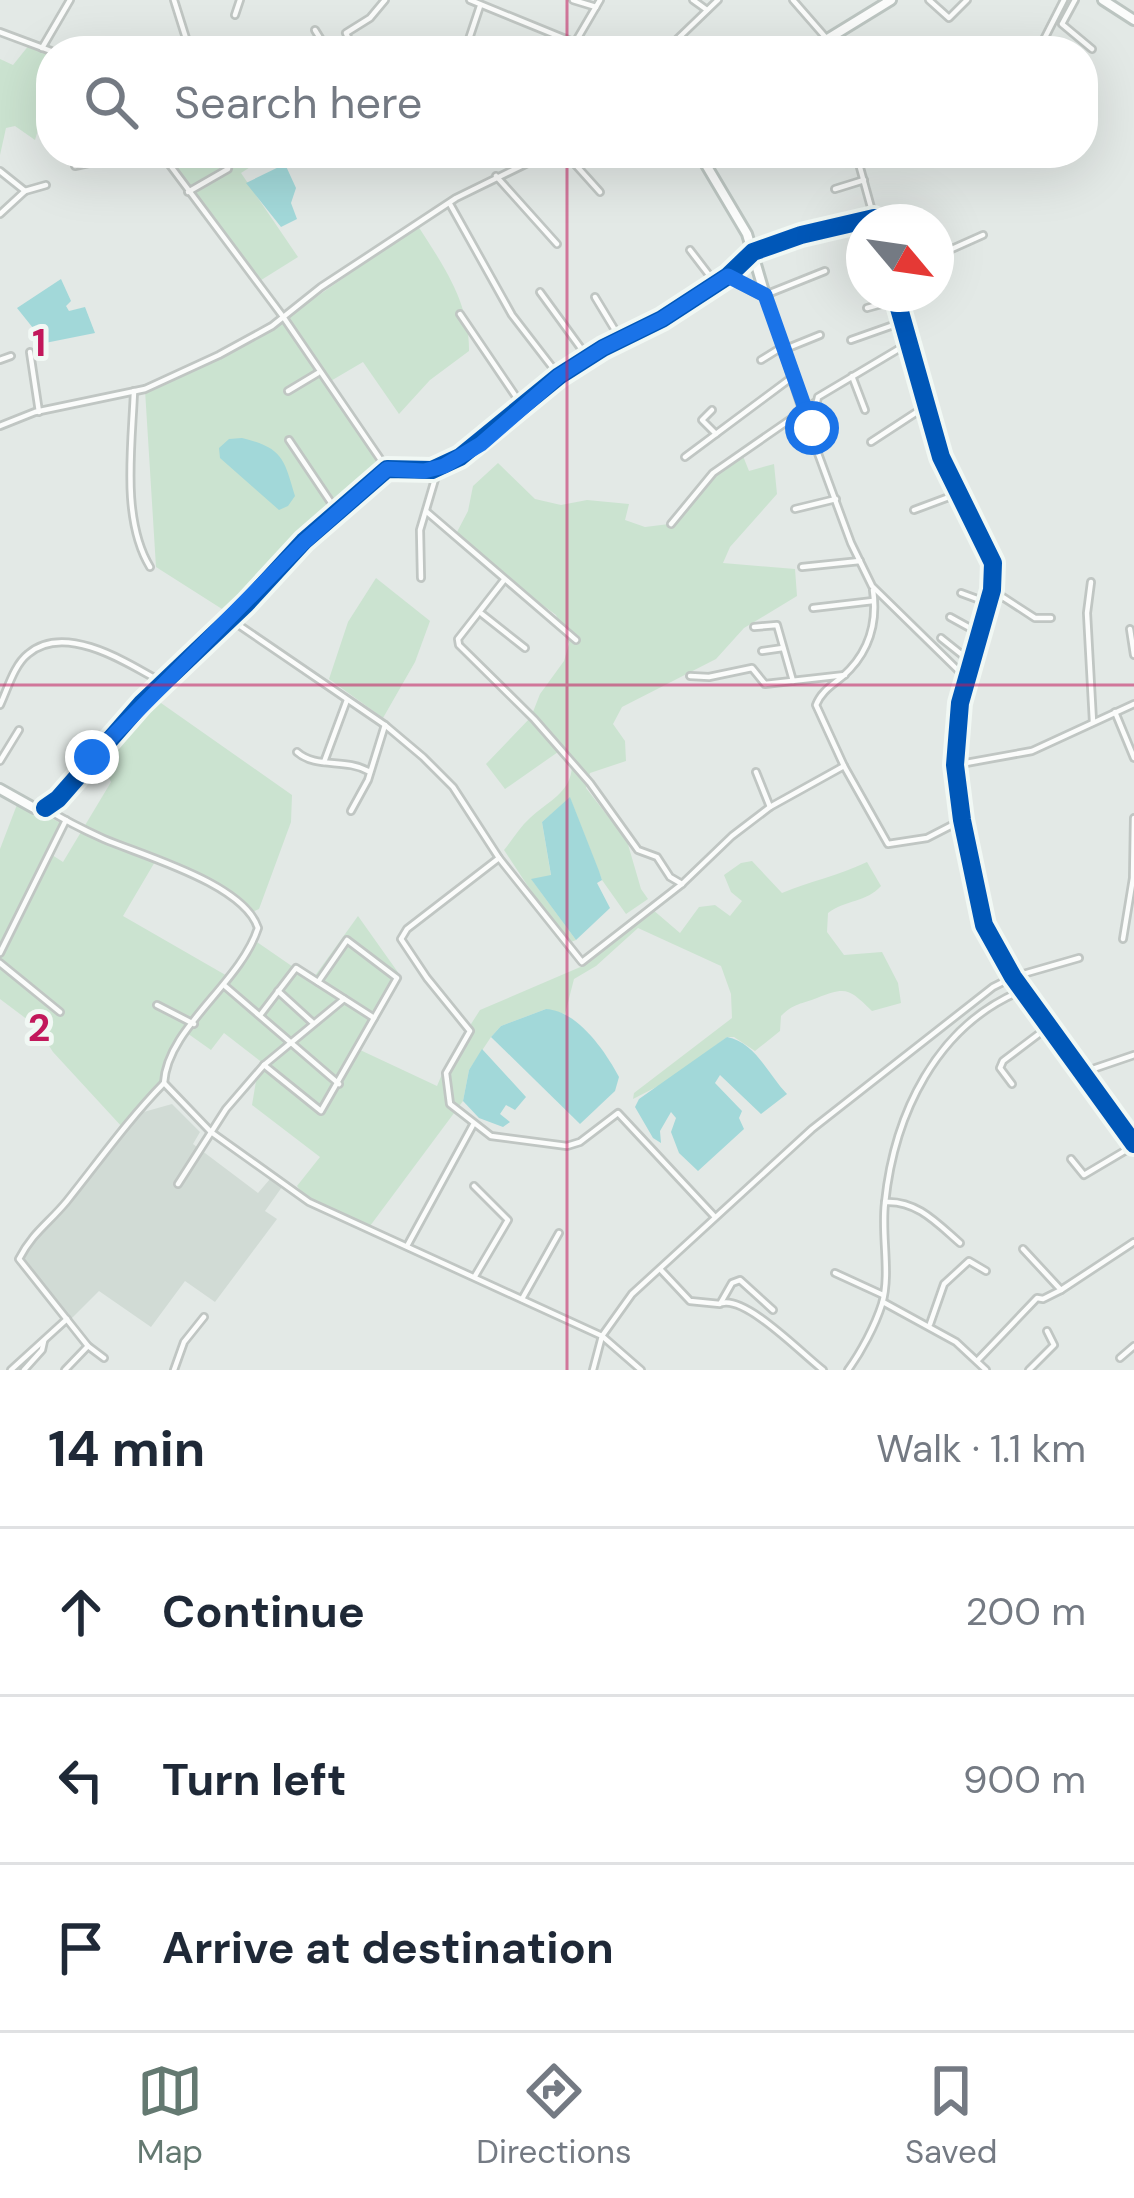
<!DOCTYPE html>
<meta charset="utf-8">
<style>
body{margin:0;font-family:"DM Sans",sans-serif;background:#f2f2f3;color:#1f2937}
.compass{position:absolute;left:846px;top:204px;width:108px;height:108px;border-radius:50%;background:#fff;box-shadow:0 12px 48px #0002;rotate:119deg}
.stop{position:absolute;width:36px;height:36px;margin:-27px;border:9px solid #1a73e8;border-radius:50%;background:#fff}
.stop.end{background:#1a73e8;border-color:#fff;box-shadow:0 3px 12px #0008}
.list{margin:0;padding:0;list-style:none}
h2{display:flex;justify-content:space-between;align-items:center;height:156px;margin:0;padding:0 48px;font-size:51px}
h2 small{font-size:39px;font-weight:400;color:#747a83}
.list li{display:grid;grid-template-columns:78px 1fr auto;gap:36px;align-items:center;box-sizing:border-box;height:168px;padding:0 48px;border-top:3px solid #e0e1e3}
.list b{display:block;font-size:45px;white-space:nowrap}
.list em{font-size:39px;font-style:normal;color:#747a83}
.icon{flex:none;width:66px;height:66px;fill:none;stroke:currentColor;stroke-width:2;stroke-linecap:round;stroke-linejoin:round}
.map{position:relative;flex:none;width:1134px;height:1370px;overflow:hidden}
.search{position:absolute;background:#fff;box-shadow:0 12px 48px #0002;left:36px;right:36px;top:36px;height:132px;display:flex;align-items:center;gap:30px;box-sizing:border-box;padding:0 42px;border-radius:48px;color:#747a83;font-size:45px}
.sheet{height:660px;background:#fff}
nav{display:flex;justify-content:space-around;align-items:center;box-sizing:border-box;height:168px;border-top:3px solid #e0e1e3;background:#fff;font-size:33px;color:#747a83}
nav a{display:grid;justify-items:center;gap:6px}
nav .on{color:#647971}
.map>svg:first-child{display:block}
.built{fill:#d1dbd5}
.green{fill:#cbe3d0}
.water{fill:#a2d8d9}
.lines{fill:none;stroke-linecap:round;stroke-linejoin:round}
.street-casing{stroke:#c0c6c3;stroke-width:10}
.secondary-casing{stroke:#bcc5c1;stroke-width:14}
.street{stroke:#fbfcfb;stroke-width:4.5}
.secondary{stroke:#fbfcfb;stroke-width:8}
.cycleway-casing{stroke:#f1f8f4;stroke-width:26}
.cycleway{stroke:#0057b8;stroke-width:18}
.route{stroke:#1a73e8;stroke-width:15}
.grid{fill:none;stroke:#c2185b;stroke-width:3;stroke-opacity:0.55}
.grid-label{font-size:39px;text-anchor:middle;font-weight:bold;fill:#c2185b;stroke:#f1f8f4;stroke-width:10;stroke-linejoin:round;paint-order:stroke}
</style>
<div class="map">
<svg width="1134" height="1370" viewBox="0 0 1134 1370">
<rect width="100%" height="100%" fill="#e3e9e6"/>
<path class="built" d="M 172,1104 L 200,1132 L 193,1144 L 258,1193 L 270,1179 L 282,1187 L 265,1211 L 277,1219 L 215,1302 L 185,1281 L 151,1327 L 99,1291 L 71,1319 L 20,1259 L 31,1235 L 61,1208 L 133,1115 Z"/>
<g class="green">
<path d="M 30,44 L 51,51 L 51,85 L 35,140 L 15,126 L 6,128 L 0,155 L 0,59 L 13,65 Z"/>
<path d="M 164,153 L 272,153 L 241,173 L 298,257 L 258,282 Z"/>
<path d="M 418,226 C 443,265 470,303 469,351 L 430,380 L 399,414 L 363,362 L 329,382 L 388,470 L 304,543 L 233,616 L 156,567 L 145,390 L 266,332 Z"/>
<path d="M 741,451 L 749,471 L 774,464 L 777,494 L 730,547 L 723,563 L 795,569 L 797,596 L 744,628 L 716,659 L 622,707 L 613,724 L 625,741 L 626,761 L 590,773 L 586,788 L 627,841 L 641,889 L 648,899 L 626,914 L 602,880 L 570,798 L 542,822 L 551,876 L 532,880 L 576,940 L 566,944 L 504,850 C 513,839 520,827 530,818 C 548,801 571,793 572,766 L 558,752 L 505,789 L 486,764 L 531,717 L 540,694 L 564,661 L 569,644 L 556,615 L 502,575 L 457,532 L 468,511 L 473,486 L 498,463 L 535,499 L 561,505 L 587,500 L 629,504 L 625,520 L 645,527 L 669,524 L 707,479 Z"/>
<path d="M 376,578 L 430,621 L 415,662 L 383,718 L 329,679 L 348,622 Z"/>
<path d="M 151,696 L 292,795 L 291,822 L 259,909 L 250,913 L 188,871 L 156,860 L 123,916 L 229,977 L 254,940 L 312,980 L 358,916 L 402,978 L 358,1049 L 437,1086 L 448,1060 L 480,1010 L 585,965 L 652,909 L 680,933 L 699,907 L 715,905 L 730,916 L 742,901 L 731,892 L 724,875 L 741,863 L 752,861 L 782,893 C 811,881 838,876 867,862 L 881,886 C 867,902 845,900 828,913 L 827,932 L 844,955 L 882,952 L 898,983 L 901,1003 L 872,1011 C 849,989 847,986 817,998 C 802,1004 794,1003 781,1016 L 780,1031 L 755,1051 L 734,1037 L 727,1037 L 668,1081 L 633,1099 L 634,1093 L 732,1018 L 731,994 L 721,966 L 638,928 L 596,966 L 574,979 L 565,1014 L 546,1009 L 501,1026 L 491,1037 L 469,1070 L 463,1101 L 370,1226 L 309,1202 L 297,1186 L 320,1157 L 252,1105 L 257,1075 L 264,1064 L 224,1033 L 211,1050 L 187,1033 L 165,1065 L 162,1084 L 123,1128 L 53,1052 L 36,1026 L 0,999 L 0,849 L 18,802 L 61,823 L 49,853 L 63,862 L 111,782 L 103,765 L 92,756 Z"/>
</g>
<g class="water">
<path d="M 285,164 L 296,188 L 291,203 L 297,219 L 281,227 L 246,183 Z"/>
<path d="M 61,279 L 71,301 L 66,306 L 69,311 L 85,307 L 95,333 L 45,343 L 17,308 Z"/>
<path d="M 242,438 C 283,448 284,459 295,496 L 288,506 L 279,510 L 220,458 L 219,448 L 229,439 Z"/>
<path d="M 570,797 L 599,871 L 602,880 L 597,883 L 610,908 L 576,940 L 531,879 L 551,875 L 542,822 Z"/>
<path d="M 546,1009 C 578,1011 605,1051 619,1077 L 615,1091 L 580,1124 L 491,1037 L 501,1026 Z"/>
<path d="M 727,1037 C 755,1042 768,1074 787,1094 L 761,1114 L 720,1075 L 715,1083 L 742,1111 L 739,1118 L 744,1129 L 698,1171 L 679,1153 L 671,1132 L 676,1118 L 671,1112 L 660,1131 L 661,1143 L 653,1138 L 635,1107 L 639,1099 Z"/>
<path d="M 482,1049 L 526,1097 L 515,1110 L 506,1105 L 500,1114 L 510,1122 L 503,1127 L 479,1118 L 463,1101 L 469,1070 Z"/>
</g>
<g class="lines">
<g class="street-casing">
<g id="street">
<path d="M 174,0 L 190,51"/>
<path d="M 470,0 L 595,51"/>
<path d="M 573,0 L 596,7"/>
<path d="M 693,0 L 707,10"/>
<path d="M 793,0 L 827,39 L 830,51"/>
<path d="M 929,0 L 949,18 L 967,0"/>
<path d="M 1075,0 L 1062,24 L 1092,49"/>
<path d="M 235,15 L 240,0"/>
<path d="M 315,30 L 328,51"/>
<path d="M 0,32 L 51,51"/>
<path d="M 576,41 L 600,0"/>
<path d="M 42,48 L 70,0"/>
<path d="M 354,51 L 346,33 L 370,18 L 385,0"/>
<path d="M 465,51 L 480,6"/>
<path d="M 665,51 L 718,0"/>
<path d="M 1038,51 L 1064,0"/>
<path d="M 161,153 L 284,318 L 387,469"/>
<path d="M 565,153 L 600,192"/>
<path d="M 856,153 L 875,222"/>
<path d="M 75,166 L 93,162 L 104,153"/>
<path d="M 0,171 L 25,191 L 46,185"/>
<path d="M 496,176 L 557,244"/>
<path d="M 835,189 L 864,180"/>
<path d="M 188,192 L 228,169 L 230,153"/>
<path d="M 450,204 L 512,315 L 559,376"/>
<path d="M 0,214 L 25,191"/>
<path d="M 690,250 L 716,284"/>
<path d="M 753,252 L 801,235 L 874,218"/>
<path d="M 936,256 L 983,235"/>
<path d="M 825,271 L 765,295 L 802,410 L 851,543 L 872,586 L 967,679"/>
<path d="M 540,292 L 588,358"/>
<path d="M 895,294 L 941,457 L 993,563 L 992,590 L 960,703 L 955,765 L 962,820 L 984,925 L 1013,977 L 1134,1144"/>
<path d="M 595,297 L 621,340"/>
<path d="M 867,308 L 896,300"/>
<path d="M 460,314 L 523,407"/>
<path d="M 851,340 L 902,322"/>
<path d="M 783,350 L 820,335"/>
<path d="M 30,352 L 39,412"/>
<path d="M 0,360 L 11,356"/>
<path d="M 761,360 L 782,347"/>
<path d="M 852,376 L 865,410"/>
<path d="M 134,391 C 132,446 121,519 150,567"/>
<path d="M 288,391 L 318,373"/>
<path d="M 712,410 L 702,420 L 716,434"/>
<path d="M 812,424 L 818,397 L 907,344"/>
<path d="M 0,426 L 35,412 L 145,389 L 219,355 L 272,326 L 321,287 L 456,198 L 548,153"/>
<path d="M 289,440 L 336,510"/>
<path d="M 871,442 L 926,406"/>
<path d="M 685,457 L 791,378"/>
<path d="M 795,509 L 836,499"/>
<path d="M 914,510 L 957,494"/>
<path d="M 427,512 L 576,640"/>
<path d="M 671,524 L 713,473 L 814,403"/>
<path d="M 802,567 L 860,561"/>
<path d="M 421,578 L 420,530 L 438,469"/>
<path d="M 504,580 L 458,639 L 459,645 L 534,719 L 590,783 L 638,850 L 657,857 L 670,877 L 682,884"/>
<path d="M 1091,582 L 1087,613 L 1093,722"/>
<path d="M 873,590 C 878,625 868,654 842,677 C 831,686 821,692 816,705 L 844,766 L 888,844 L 927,838 L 962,820"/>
<path d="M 992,590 L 1035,618 L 1051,618"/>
<path d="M 961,593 L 988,603"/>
<path d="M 813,608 L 873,601"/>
<path d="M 482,614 L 525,648"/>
<path d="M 950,617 L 979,633"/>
<path d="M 230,619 L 385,725 L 423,757 L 453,787 L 499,858 L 582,962 L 682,884 L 732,836 L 770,807 L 844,766"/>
<path d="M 754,627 L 777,625 L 793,681"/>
<path d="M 1130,629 L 1134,655"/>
<path d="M 941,638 L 971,662"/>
<path d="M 762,651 L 783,648"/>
<path d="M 690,676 L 709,677 L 752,668 L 765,684 L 845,675"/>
<path d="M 0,705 C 8,688 14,665 28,654 C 65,622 128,663 163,683"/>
<path d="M 1115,712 L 1134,758"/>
<path d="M 297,752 C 316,769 345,758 368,771"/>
<path d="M 0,761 L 19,730"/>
<path d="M 324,762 L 347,700"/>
<path d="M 955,765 L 1032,751 L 1134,704"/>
<path d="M 756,772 L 770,807"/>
<path d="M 45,808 C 64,820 84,830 104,839 C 144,856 244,884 258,928 C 240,984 167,1028 164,1083 C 128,1120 99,1161 67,1201 C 49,1223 33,1232 19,1259 L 88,1346 L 104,1358"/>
<path d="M 351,811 L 368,780 L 385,725"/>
<path d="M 499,858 L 407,929 L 401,939 L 427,978 L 470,1031 L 446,1073 L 450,1104 L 491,1136 L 567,1146 L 580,1142 L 618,1113 L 715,1217"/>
<path d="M 1123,939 L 1133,878 L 1134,818"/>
<path d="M 0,953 L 66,820"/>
<path d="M 0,963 L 60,1012"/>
<path d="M 225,986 L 339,1084"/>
<path d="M 278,991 L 312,1022"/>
<path d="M 157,1005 L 194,1024"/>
<path d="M 261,1014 L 296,968 L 374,1018"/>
<path d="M 264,1065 L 321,1111 L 397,978 L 347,940 L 318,982"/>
<path d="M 1084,1072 L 1134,1055"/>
<path d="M 164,1083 L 211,1132 L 309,1202 L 602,1336 L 641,1370"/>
<path d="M 1012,1084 L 1000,1068 L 1003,1061 L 1048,1027"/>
<path d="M 1071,1159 L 1084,1175 L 1133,1146"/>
<path d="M 178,1184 L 226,1109 L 264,1065 L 344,999"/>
<path d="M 474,1186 L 508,1220 L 475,1276"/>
<path d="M 885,1202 C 917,1200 938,1224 960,1243"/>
<path d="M 407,1246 L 473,1125"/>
<path d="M 1023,1249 L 1061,1290 L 1134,1242"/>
<path d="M 660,1269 L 690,1301 L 720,1304 L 732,1283 L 740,1280 L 773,1310"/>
<path d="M 835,1273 L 883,1295"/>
<path d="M 522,1299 L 559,1233"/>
<path d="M 883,1302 L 956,1342 L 986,1370"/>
<path d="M 722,1303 C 747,1297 800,1352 823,1370"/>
<path d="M 930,1324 L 944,1284 L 969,1261 L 986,1271"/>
<path d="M 1120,1358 L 1134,1346"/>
<path d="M 977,1361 L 1037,1298 L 1043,1299 L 1061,1290"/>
<path d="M 11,1370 L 67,1319"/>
<path d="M 24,1370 L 42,1350 L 44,1341"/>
<path d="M 65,1370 L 88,1346"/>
<path d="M 174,1370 L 184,1342 L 204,1317"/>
<path d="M 593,1370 L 602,1336 L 632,1294 L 812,1129 L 993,987 L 1013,977 L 1079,958"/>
<path d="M 848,1370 C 861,1352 875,1326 882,1304 C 891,1274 881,1235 885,1203 C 894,1115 936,1025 1023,990"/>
<path d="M 1029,1370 L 1054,1345 L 1047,1331"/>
</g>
</g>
<g class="secondary-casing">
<g id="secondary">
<path d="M 1103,0 L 1134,20"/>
<path d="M 808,51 L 891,0"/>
<path d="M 699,153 L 747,234 L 765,295"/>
<path d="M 728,276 L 764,295"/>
<path d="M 0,789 L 34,808 L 52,804 C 86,774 110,733 143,702 C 187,660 232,620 273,575 C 294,553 360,479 386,470 C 402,463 423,474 440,468 C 485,452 519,408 555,380 C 617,331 700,313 753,252"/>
</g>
</g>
<use href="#street" class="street"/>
<use href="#secondary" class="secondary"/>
<g class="cycleway-casing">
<g id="cycleway">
<path d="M 895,294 L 941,457 L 993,563 L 992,590 L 960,703 L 955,765 L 962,820 L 984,925 L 1013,977 L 1134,1144"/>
<path d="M 45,808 L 58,799 L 142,703 L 246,604 L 304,541 L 387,469 L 432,470 L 460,457 L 559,376 L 603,348 L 662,319 L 728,276 L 753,252 L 801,235 L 874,218"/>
</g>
</g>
<use href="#cycleway" class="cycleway"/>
</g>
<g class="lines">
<path class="route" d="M 92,757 L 304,542 L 387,469 L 424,471 L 444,466 L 481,444 L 559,376 L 603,348 L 662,319 L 728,276 L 765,295 L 812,428"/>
</g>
<path class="grid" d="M 567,0 L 567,51M 567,153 L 567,1370M 0,685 L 1134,685"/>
<g class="grid-label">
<text x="39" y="356">1</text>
<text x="39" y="1041">2</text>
</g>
</svg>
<svg class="compass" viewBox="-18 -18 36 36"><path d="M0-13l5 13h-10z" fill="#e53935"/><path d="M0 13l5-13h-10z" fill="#747a83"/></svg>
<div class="stop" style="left:812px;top:428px"></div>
<div class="stop end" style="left:92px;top:757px"></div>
<div class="search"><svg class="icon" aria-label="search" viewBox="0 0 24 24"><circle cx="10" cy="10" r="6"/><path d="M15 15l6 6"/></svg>Search here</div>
</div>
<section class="sheet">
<h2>14 min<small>Walk · 1.1 km</small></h2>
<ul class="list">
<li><svg class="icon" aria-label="ahead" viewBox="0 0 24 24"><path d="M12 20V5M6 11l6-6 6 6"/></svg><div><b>Continue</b></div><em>200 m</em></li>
<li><svg class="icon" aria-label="left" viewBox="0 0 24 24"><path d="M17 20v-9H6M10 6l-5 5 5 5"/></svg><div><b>Turn left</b></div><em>900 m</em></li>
<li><svg class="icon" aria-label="arrive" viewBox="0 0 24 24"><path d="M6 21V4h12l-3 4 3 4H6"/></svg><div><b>Arrive at destination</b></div></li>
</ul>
</section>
<nav>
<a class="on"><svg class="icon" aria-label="map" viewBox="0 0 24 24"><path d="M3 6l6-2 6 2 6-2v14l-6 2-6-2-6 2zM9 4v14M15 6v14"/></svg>Map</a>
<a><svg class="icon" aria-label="directions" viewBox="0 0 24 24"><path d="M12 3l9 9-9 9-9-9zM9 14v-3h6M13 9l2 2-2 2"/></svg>Directions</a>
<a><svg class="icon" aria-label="saved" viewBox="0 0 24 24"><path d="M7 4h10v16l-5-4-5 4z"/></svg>Saved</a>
</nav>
